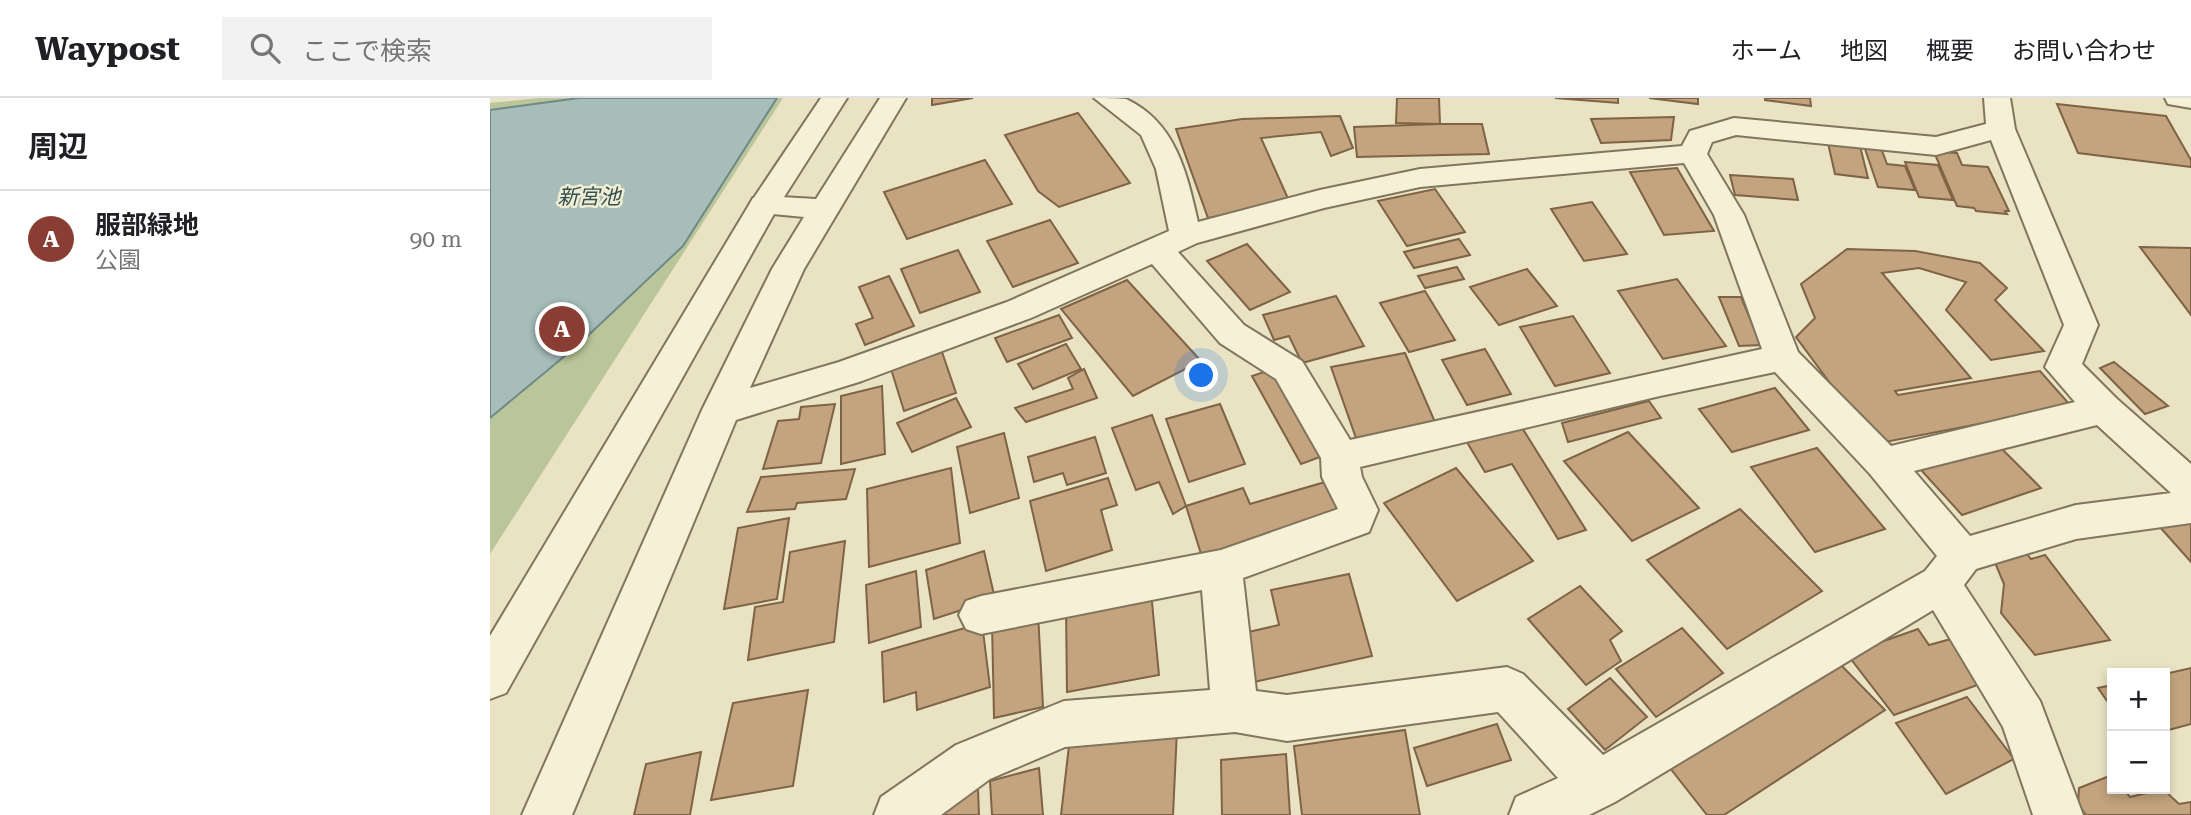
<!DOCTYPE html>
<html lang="ja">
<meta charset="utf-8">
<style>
body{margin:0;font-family:"Roboto Serif","Noto Sans JP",serif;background:#f2f2f2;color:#202124}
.controls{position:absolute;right:21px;bottom:21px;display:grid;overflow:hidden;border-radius:0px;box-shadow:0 4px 10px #0003}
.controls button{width:63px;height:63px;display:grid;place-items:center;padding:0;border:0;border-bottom:2px solid #e0e0e0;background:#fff;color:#202124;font:35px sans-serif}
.you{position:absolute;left:712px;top:278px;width:24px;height:24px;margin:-18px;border:5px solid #fff;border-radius:50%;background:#1a73e8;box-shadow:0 0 0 10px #1a73e833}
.badge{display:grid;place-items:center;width:46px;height:46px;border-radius:50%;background:#8a3e33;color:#fff;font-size:23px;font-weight:700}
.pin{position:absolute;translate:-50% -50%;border:4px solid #fff;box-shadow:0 2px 7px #0006}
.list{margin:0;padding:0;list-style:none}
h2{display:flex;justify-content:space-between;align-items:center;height:91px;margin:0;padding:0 28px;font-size:30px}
h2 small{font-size:23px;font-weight:400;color:#757577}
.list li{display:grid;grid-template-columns:46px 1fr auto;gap:21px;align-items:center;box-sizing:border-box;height:98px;padding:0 28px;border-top:2px solid #e0e0e0}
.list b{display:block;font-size:26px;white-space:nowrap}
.list p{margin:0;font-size:23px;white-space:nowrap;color:#757577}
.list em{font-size:23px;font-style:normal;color:#757577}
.icon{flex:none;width:38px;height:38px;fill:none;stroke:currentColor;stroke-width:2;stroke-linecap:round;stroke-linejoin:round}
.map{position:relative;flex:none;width:1701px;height:717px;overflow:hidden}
header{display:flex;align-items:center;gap:42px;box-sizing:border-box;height:98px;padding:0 35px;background:#fff;border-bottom:2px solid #e0e0e0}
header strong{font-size:33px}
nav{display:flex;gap:38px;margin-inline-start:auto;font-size:24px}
.search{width:490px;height:63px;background:#f2f2f2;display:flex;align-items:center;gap:18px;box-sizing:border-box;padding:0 24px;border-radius:0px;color:#757577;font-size:26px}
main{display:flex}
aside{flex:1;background:#fff}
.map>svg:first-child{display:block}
.green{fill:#bac699}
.water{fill:#a6bdb9;stroke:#6e8a86;stroke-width:2}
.building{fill:#c3a47e;stroke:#7e6345;stroke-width:2}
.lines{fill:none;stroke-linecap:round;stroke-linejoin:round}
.minor-casing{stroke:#82755d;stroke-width:4}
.tertiary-casing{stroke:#82755d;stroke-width:4}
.minor{fill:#f5f0d6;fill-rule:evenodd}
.tertiary{fill:#f5f0d6;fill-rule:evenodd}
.labels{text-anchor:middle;stroke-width:5;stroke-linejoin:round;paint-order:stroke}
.far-water-label{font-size:21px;font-style:italic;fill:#304f51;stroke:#f1edd3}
</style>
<header>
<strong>Waypost</strong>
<div class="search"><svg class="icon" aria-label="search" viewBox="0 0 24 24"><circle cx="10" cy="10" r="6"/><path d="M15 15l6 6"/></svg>ここで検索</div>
<nav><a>ホーム</a><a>地図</a><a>概要</a><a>お問い合わせ</a></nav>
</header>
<main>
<aside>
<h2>周辺<small></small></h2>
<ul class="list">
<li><span class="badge">A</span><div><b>服部緑地</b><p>公園</p></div><em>90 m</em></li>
</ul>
</aside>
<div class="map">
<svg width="1701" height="717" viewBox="0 0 1701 717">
<rect width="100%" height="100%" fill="#e9e3c4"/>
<path class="green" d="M 49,0 L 293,0 L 0,456 L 0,5 Z"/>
<path class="water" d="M 89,0 L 287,0 L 193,148 L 88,247 L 0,320 L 0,12 Z"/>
<g class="building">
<path d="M 442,0 L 483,0 L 442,7 Z"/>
<path d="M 907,0 L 949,0 L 950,26 L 906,25 Z"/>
<path d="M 1065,0 L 1128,0 L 1128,5 Z"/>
<path d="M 1159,0 L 1208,0 L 1208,6 Z"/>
<path d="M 1275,0 L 1320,0 L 1321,8 L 1275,2 Z"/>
<path d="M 1567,6 L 1676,18 L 1701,62 L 1701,69 L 1588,55 Z"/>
<path d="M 588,15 L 640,85 L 569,109 L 548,93 L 515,37 Z"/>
<path d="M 850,18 L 863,50 L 841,58 L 831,34 L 771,40 L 800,105 L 718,120 L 686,31 L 752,21 Z"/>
<path d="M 1184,19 L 1181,42 L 1111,45 L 1101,21 Z"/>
<path d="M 950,26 L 992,26 L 999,56 L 867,59 L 864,29 Z"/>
<path d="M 1338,45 L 1370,48 L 1378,80 L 1345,76 Z"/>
<path d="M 1374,48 L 1391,50 L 1397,66 L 1415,68 L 1425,92 L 1388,89 Z"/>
<path d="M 1444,54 L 1467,55 L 1472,67 L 1498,69 L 1519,113 L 1515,113 L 1517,116 L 1486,113 L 1484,110 L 1467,108 Z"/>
<path d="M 495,62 L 522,106 L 417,141 L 394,94 Z"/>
<path d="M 1415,64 L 1448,67 L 1463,102 L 1429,99 Z"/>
<path d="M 1187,70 L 1224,133 L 1174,137 L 1140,74 Z"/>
<path d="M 1240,77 L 1303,81 L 1308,102 L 1245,97 Z"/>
<path d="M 945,91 L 975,134 L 917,148 L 888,103 Z"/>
<path d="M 1102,104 L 1137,156 L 1094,163 L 1061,111 Z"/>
<path d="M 560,122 L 588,165 L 523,189 L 497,143 Z"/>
<path d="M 969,141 L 980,157 L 924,170 L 914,154 Z"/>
<path d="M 757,146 L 800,194 L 760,212 L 717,163 Z"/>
<path d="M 1650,149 L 1701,150 L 1701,217 Z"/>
<path d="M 1357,151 L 1425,153 L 1490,165 L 1517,190 L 1505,202 L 1554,253 L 1501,262 L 1456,212 L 1476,184 L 1429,170 L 1392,175 L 1481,280 L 1405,293 L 1408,297 L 1550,273 L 1581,308 L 1385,346 L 1306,239 L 1325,220 L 1311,186 Z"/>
<path d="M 468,152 L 490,194 L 430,215 L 411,171 Z"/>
<path d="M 967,169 L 974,181 L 935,190 L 928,178 Z"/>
<path d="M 1037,171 L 1067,208 L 1009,227 L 980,189 Z"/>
<path d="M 399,178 L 424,228 L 375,247 L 366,226 L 383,220 L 369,189 Z"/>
<path d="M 1187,181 L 1236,248 L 1173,261 L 1128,193 Z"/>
<path d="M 637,182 L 711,263 L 643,298 L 571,211 Z"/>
<path d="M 935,193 L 965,242 L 919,254 L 890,205 Z"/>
<path d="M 846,198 L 874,248 L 812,265 L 799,238 L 784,242 L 773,217 Z"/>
<path d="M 1229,199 L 1251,199 L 1271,247 L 1249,248 Z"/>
<path d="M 569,217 L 582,240 L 517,264 L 505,240 Z"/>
<path d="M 1083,218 L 1120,275 L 1065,288 L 1030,229 Z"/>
<path d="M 576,246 L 591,271 L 543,291 L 528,266 Z"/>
<path d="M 995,251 L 1021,296 L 977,307 L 952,262 Z"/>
<path d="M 452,254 L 466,295 L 414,313 L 401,271 Z"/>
<path d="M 915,255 L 945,324 L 866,340 L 841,269 Z"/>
<path d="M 1624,264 L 1678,308 L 1655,316 L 1610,270 Z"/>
<path d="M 786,270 L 838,356 L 811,366 L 762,278 Z"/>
<path d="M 594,271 L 607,300 L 536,324 L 525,310 L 583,291 L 578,280 Z"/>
<path d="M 392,288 L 395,356 L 351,366 L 351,298 Z"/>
<path d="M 1285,290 L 1319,332 L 1242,354 L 1209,311 Z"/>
<path d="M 466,300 L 481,329 L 422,354 L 407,325 Z"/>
<path d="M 1159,303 L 1171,320 L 1078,344 L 1072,325 Z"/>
<path d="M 345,306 L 331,365 L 273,371 L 288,323 L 309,321 L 311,309 Z"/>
<path d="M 730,306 L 755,366 L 699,384 L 676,321 Z"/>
<path d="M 662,317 L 696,408 L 683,416 L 669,384 L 646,392 L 622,330 Z"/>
<path d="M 1029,325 L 1096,432 L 1068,441 L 1022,366 L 995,374 L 975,341 Z"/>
<path d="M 1138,334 L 1209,410 L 1142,443 L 1074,363 Z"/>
<path d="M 514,335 L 529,400 L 480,415 L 467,349 Z"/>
<path d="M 605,339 L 616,375 L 577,387 L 573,375 L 544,384 L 538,359 Z"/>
<path d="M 1508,347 L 1551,390 L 1472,417 L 1431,372 Z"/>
<path d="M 1327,350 L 1395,431 L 1325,454 L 1261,369 Z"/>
<path d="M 461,370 L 470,445 L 379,469 L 377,391 Z"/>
<path d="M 966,370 L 1043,463 L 967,503 L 894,405 Z"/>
<path d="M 365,371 L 356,401 L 307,405 L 305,411 L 257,414 L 271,379 Z"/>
<path d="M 852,379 L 868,412 L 712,459 L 696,408 L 753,390 L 760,406 Z"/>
<path d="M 618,380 L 627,407 L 611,412 L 622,452 L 556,473 L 540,403 Z"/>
<path d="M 1250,411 L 1332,493 L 1237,551 L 1157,462 Z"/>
<path d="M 299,420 L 287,501 L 234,511 L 248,430 Z"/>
<path d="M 1701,421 L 1701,464 L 1669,428 Z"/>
<path d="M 355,443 L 344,544 L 258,562 L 265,509 L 293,504 L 300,454 Z"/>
<path d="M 1534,452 L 1541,461 L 1555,457 L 1620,542 L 1545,557 L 1511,515 L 1514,486 L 1503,460 Z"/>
<path d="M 494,453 L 505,501 L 444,521 L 436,472 Z"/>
<path d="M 426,473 L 431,529 L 379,545 L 376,487 Z"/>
<path d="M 859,476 L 882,558 L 764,584 L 754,535 L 789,527 L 781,492 Z"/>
<path d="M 1090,488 L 1132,533 L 1120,542 L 1131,563 L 1096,587 L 1038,521 Z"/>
<path d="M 661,494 L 669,577 L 577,594 L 576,509 Z"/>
<path d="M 548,515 L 553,609 L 504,620 L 502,524 Z"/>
<path d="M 492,525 L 500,589 L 427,612 L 426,594 L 394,604 L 392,554 Z"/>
<path d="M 1192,530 L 1233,575 L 1166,619 L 1126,571 Z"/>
<path d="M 1428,531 L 1439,547 L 1461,541 L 1493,585 L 1404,617 L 1357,556 Z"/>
<path d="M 1349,565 L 1395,612 L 1234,717 L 1217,717 L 1180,670 Z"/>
<path d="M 1701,570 L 1701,626 L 1675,633 L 1675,576 Z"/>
<path d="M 1120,580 L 1157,619 L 1115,652 L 1078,611 Z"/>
<path d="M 1622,587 L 1622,610 L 1608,590 Z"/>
<path d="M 318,592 L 303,688 L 221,702 L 243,605 Z"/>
<path d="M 1477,599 L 1524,661 L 1456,696 L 1406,625 Z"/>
<path d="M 1007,626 L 1021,662 L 937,688 L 924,650 Z"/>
<path d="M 687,632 L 683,717 L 571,717 L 580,639 Z"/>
<path d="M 915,632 L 930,717 L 812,717 L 804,648 Z"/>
<path d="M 211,654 L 200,717 L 144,717 L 156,666 Z"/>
<path d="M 796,656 L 800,717 L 732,717 L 731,662 Z"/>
<path d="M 549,670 L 553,717 L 502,717 L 500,683 Z"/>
<path d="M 1622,677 L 1622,691 L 1634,691 L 1640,699 L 1673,691 L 1689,706 L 1701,704 L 1701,717 L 1596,717 L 1588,706 L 1589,690 Z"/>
<path d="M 488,690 L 489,717 L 447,717 Z"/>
</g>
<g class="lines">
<g class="minor-casing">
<g id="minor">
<path d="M 390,0 L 416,0 L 314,171 L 260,290 L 349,264 L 517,204 L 679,133 L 666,71 L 651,37 L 604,0 C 613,0 628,0 636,1 C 686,24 697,76 708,124 L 830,92 L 930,71 L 1192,48 L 1200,33 L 1244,20 L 1446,39 L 1496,26 L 1494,0 L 1520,0 L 1525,31 L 1608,227 L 1592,266 L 1627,301 L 1701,366 L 1701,425 L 1586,441 L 1486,471 L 1474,487 L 1550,603 L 1593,717 L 1543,717 L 1513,629 L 1443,512 L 1125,704 L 1099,717 L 1019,717 L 1026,699 L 1068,680 L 1008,614 L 797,643 L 745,634 L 575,649 L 500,681 L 451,717 L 384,717 L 391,699 L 466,647 L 574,603 L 720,592 L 712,492 L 491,536 L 476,531 L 469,517 L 476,503 L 491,498 L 731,452 L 848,411 L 832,379 L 831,360 L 786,281 L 730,245 L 662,166 L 541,220 L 372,283 L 246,322 L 82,717 L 32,717 L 212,312 L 282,171 L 314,119 L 263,114 L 259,107 L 263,100 L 274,98 L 326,101 ZM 1246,37 L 1446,57 L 1501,42 L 1574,227 L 1555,269 L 1585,304 L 1401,348 L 1308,254 L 1254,117 L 1217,56 L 1222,44 ZM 1194,65 L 1224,117 L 1272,251 L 860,342 L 812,263 L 754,227 L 688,154 L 707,145 L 834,110 L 930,89 ZM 1285,274 L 1380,376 L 1447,458 L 1435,473 L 1113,657 L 1033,576 L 1017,569 L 797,597 L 766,593 L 753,480 L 879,434 L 888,412 L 872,379 L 870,369 L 1170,298 ZM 1607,327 L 1681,395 L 1586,407 L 1480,438 L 1424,373 Z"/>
<path d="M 1675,0 L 1701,0 L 1701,10 L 1678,6 Z"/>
</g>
</g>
<g class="tertiary-casing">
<path id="tertiary" d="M 331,0 L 357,0 L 289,107 L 16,595 L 0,601 L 0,538 L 259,107 Z"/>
</g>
<use href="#minor" class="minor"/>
<use href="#tertiary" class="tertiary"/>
</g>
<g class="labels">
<g class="far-water-label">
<text x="99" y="106">新宮池</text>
</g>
</g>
</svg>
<div class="controls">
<button>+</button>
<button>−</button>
</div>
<div class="you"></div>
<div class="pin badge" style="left:72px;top:231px">A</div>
</div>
</main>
